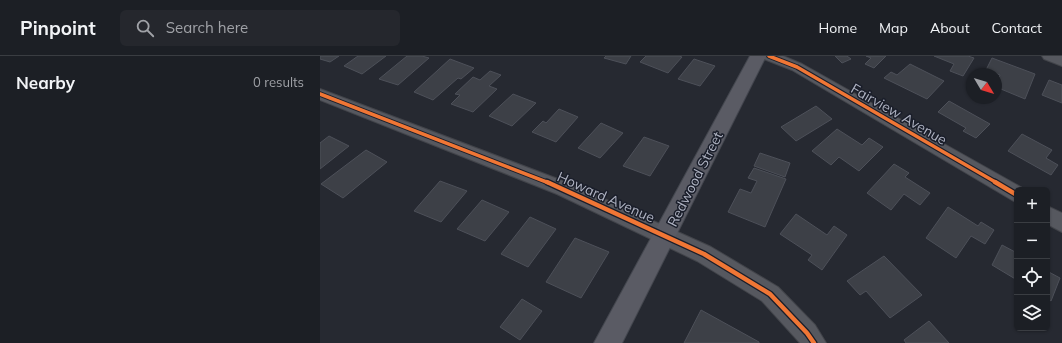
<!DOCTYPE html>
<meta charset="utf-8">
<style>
body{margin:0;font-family:Mulish,sans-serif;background:#25272d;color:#f1f3f6}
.controls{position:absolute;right:12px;bottom:12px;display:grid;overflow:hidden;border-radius:6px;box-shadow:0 1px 3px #0004}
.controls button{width:36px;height:36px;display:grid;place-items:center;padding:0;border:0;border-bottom:1px solid #3a3d42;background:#1c1f25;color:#f1f3f6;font:20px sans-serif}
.compass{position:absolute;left:646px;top:12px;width:36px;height:36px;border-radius:50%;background:#1c1f25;box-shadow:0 1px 3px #0004;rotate:128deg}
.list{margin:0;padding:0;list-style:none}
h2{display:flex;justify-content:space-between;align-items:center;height:52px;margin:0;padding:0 16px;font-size:17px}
h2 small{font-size:13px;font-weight:400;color:#a0a2a7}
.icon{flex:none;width:22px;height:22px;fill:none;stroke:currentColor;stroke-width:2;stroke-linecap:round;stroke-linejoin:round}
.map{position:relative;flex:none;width:742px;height:287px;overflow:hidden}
header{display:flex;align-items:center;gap:24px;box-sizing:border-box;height:56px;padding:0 20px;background:#1c1f25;border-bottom:1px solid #3a3d42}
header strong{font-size:19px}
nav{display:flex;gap:22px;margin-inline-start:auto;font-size:14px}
.search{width:280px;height:36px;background:#25272d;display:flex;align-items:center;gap:10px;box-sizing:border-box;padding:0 14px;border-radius:6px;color:#a0a2a7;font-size:15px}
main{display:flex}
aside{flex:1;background:#1c1f25}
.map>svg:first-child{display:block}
.building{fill:#3d4047;stroke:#4d5059}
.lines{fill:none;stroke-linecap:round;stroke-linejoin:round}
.minor-casing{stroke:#42444a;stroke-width:2}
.secondary-casing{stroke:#43464e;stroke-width:2}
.minor{fill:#56585f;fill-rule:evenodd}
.secondary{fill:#5a5b64;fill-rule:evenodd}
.cycleway-far1-casing{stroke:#1a1e2a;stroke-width:5.5}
.cycleway-casing{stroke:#1a1e2a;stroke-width:7}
.cycleway-far1{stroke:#f07635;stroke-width:3.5}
.cycleway{stroke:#f07635;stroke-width:4.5}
.labels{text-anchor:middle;stroke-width:3;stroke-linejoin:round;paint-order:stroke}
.street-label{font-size:14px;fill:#afb3c2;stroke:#1a1e2a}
</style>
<header>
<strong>Pinpoint</strong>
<div class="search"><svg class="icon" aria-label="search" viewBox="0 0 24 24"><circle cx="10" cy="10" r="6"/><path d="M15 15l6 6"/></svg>Search here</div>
<nav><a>Home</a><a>Map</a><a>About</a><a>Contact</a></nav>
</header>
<main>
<aside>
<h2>Nearby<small>0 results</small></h2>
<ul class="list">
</ul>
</aside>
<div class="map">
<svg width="742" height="287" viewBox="0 0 742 287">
<rect width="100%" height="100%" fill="#262931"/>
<g class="building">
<path d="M 0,0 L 19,0 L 10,6 L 0,3 Z"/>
<path d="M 38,0 L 66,0 L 42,18 L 24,10 Z"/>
<path d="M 87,0 L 102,0 L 109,2 L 78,29 L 59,23 Z"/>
<path d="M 286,0 L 311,0 L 306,8 L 284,2 Z"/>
<path d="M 326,0 L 359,0 L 362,1 L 348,17 L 320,6 Z"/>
<path d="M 515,0 L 527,0 L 531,3 L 522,7 Z"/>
<path d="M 546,0 L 566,0 L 554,12 L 545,8 L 551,2 Z"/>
<path d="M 614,0 L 648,0 L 654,2 L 643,20 L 630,15 L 634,8 Z"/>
<path d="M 672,2 L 715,18 L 705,43 L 676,31 L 680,19 L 666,14 Z"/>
<path d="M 130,3 L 154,12 L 141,23 L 138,22 L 113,44 L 94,36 Z"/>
<path d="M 374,3 L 395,10 L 380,30 L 358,23 Z"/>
<path d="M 590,8 L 624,25 L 607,43 L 564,22 L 571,16 L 577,19 Z"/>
<path d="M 170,15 L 181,19 L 169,30 L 177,33 L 153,56 L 131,48 L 140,39 L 135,38 L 153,21 L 160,24 Z"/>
<path d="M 729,24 L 742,29 L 742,47 L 722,39 Z"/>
<path d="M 193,38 L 216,47 L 192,70 L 169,60 Z"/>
<path d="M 629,45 L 670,68 L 656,82 L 643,75 L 646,72 L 618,56 Z"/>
<path d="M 496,50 L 512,63 L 476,85 L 461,71 Z"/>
<path d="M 239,53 L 258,61 L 236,86 L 212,76 L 223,65 L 226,67 Z"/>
<path d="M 281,67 L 303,77 L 280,102 L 258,92 Z"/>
<path d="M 517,73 L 542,89 L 549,82 L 563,91 L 539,115 L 519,101 L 511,109 L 492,95 Z"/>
<path d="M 702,78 L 732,94 L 726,102 L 738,109 L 731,119 L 688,95 Z"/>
<path d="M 9,80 L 29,90 L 0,113 L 0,87 Z"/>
<path d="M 324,81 L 349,90 L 330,120 L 303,110 Z"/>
<path d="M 46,94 L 67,106 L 23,142 L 1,128 Z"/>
<path d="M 440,97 L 470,107 L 465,121 L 434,110 Z"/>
<path d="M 574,108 L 589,117 L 585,121 L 610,137 L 600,149 L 584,138 L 571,154 L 547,137 Z"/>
<path d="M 434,112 L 466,123 L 445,171 L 408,156 L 420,133 L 431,137 L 437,125 L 428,122 Z"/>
<path d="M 120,125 L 147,135 L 121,166 L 94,155 Z"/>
<path d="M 162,144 L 189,156 L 165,185 L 137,173 Z"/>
<path d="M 628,151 L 658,170 L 661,166 L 674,174 L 665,188 L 651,180 L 636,202 L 606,182 Z"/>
<path d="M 476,158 L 507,179 L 514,170 L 527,179 L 502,214 L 488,204 L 492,199 L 460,178 Z"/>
<path d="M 210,161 L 236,173 L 208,211 L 181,198 Z"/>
<path d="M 255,182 L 289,196 L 261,242 L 226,226 Z"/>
<path d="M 682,189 L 697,197 L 697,224 L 672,209 Z"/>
<path d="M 564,200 L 602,239 L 570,262 L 546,235 L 540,239 L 527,225 Z"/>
<path d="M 727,215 L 740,222 L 731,245 L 727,242 Z"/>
<path d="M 202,243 L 222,255 L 200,284 L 180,271 Z"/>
<path d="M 381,254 L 439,286 L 439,287 L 364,287 Z"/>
<path d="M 609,265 L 629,287 L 586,287 L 584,284 Z"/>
</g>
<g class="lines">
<g class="minor-casing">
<g id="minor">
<path d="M 442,0 L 463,0 L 482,8 L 704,133 L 697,134 L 697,147 L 472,14 L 444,3 Z"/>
<path d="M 722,0 L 742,0 L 742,10 L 724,3 Z"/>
<path d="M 0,33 L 251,128 L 391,191 L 458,231 L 495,269 L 506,287 L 480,287 L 442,245 L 377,205 L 237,138 L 0,44 Z"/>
<path d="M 727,150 L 742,157 L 742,176 L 727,168 Z"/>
</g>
</g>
<g class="secondary-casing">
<path id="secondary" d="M 430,0 L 446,0 L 302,287 L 274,287 Z"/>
</g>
<use href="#minor" class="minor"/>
<use href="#secondary" class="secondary"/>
<g class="cycleway-far1-casing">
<g id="cycleway-far1">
<path d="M 449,0 L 477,11 L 677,127"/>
<path d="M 0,38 L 229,127"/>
</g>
</g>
<g class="cycleway-casing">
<g id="cycleway">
<path d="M 227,126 L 384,198 L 450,238 L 487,277 L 494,287"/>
<path d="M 675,126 L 697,139"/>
</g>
</g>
<use href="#cycleway-far1" class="cycleway-far1"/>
<use href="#cycleway" class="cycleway"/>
</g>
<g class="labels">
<g class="street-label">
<text transform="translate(579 58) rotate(30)" y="5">Fairview Avenue</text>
<text transform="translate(375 123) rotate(-63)" y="5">Redwood Street</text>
<text transform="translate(286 141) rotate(24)" y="5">Howard Avenue</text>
</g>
</g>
</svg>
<div class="controls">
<button>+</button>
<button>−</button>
<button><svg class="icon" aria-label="locate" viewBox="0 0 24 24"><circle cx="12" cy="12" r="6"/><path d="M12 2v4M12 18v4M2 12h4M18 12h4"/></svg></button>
<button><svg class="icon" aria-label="layers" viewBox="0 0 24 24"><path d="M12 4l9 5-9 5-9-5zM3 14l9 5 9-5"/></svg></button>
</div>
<svg class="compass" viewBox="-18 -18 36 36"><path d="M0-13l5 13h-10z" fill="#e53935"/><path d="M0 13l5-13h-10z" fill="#a0a2a7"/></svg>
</div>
</main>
